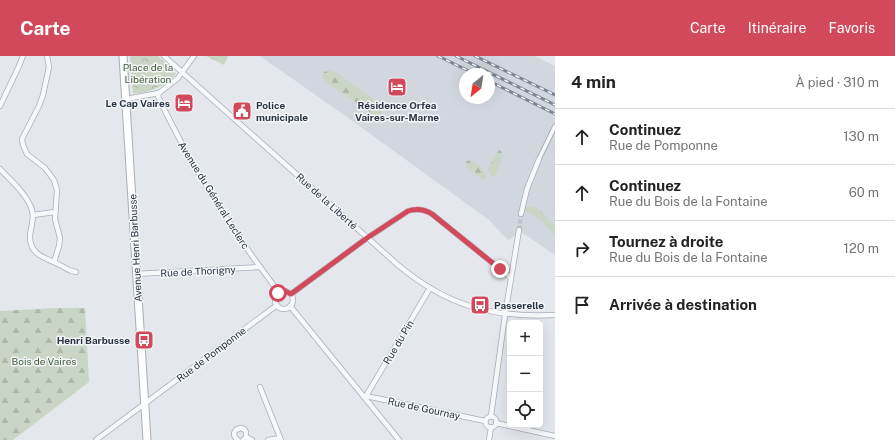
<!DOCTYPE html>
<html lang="fr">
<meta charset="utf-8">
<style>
body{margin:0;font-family:"Public Sans",sans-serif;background:#f6f6f6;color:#222}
.controls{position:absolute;right:12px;bottom:12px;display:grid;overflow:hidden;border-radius:6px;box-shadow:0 4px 16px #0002}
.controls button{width:36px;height:36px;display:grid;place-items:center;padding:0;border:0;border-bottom:1px solid #e0e0e0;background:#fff;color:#222;font:20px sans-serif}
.compass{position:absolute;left:459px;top:12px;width:36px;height:36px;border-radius:50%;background:#fff;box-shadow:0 4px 16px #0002;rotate:210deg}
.stop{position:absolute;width:12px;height:12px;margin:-9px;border:3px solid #d1495b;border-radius:50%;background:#fff}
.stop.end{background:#d1495b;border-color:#fff;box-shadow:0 1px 4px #0008}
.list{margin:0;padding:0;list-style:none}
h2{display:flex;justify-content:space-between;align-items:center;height:52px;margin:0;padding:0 16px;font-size:17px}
h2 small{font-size:13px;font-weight:400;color:#767676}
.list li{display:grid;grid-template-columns:26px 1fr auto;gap:12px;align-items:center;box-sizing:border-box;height:56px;padding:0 16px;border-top:1px solid #e0e0e0}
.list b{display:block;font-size:15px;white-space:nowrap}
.list p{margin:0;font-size:13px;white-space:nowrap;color:#767676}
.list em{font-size:13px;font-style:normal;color:#767676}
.icon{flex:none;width:22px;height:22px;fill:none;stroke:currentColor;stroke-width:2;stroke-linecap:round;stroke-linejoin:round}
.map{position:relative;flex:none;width:555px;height:384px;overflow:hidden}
header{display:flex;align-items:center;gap:24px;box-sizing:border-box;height:56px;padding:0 20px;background:#d1495b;color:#fff}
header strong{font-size:19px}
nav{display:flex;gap:22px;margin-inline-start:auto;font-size:14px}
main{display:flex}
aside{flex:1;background:#fff}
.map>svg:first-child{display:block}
.built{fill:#d2d6de;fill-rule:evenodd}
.forest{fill:url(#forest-firs)}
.cemetery{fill:url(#cemetery-stones)}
.park{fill:url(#park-crowns)}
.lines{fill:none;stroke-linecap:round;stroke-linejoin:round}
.minor-tunnel{stroke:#bfc3cb;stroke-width:4.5;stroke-dasharray:4.5 2;stroke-linecap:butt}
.pedestrian-casing{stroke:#a9aeb7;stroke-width:5.5}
.minor-casing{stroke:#a9aeb7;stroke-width:6}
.secondary-casing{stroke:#a9aeb7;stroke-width:9}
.pedestrian{stroke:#f7f8fa;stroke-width:3.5}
.minor{stroke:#f7f8fa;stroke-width:4.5}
.secondary{stroke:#fff;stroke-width:7}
.rail-casing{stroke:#7d8696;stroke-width:3}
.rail{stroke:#f4f6f9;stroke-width:1.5;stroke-dasharray:4.5;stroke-linecap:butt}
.route{stroke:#d1495b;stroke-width:5}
.labels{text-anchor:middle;stroke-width:3;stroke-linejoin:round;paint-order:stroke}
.park-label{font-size:10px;fill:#3f6138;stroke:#f4f6f9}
.poi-label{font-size:10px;font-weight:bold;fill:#2b3445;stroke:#f4f6f9;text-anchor:end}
.street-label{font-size:10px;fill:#2b3445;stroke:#f4f6f9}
</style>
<header>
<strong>Carte</strong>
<nav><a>Carte</a><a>Itinéraire</a><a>Favoris</a></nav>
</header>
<main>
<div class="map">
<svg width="555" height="384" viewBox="0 0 555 384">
<defs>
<pattern id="forest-firs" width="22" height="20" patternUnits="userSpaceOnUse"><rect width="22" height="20" fill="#c9d6c5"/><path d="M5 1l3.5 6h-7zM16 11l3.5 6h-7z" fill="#adb8ab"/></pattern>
<pattern id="cemetery-stones" width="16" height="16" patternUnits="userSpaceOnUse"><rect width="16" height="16" fill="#c9d6c5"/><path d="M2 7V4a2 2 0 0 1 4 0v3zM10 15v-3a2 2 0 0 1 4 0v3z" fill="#adb8ab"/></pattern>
<pattern id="park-crowns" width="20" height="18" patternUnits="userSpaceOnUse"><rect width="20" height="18" fill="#c9d6c5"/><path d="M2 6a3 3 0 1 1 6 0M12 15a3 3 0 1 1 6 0" fill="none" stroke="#adb8ab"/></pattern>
</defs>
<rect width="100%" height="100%" fill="#e4e7ec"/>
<path class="built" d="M 260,0 L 534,0 L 555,10 L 555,199 L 517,173 L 515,179 L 509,184 L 505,181 L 489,164 L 354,66 ZM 465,18 L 489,18 L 489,42 L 465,42 Z"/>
<g class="forest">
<path d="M 330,14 L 337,17 L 380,48 L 382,55 L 381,60 L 376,60 L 370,56 L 326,26 L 322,20 L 324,16 Z"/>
<path d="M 499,94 L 501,95 L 503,100 L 495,120 L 492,122 L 488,113 L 490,108 Z"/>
<path d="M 469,104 L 473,105 L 483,112 L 486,121 L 483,124 L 466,111 L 466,106 Z"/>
<path d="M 527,150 C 539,149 547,162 555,170 L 555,180 L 542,165 L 526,155 L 525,153 Z"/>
<path d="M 56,252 L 85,252 L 89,326 L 13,384 L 0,384 L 0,255 Z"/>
</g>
<path class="cemetery" d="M 206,0 L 228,0 L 224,9 Z"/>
<path class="park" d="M 130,0 L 158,0 L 176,18 C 167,28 147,39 133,37 Z"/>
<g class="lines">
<path class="minor-tunnel" d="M 519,174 L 521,158"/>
<g class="pedestrian-casing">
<path id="pedestrian" d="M 539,103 L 555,70"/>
</g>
<g class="minor-casing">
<g id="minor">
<path d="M 47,0 L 49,11 L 43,39 L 39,50 L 22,83 L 23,89 L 27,98 L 45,112 L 54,124 L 57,134 L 55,163 L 60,182 L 59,190 L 54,206"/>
<path d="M 164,0 L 398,209 C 447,250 492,262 555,259"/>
<path d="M 159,37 L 158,40 C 183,94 214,145 248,194 C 258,209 269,222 279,237"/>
<path d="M 126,43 L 159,37 L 178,22 L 194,0"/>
<path d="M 0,50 L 19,10 L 23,0"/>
<path d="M 0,113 C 11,125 27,138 32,154 C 35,164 30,172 30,181 C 30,200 47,202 60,209 C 66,212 68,215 76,216"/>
<path d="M 521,158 L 527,133 L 539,103"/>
<path d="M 33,159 L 55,156"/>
<path d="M 136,218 L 260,211"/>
<circle cx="284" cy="244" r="9"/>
<path d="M 291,238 L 367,182 L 408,155 C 417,152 424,153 432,158 L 511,222"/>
<path d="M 290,250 L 399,384"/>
<path d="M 260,331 L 281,384"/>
<path d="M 366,340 L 430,232"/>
<path d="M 364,341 L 366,340 L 485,365"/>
<path d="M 491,360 L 505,259 L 519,174"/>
<circle cx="491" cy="366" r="5.5"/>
<path d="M 496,367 L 555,380"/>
<path d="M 246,381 L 252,384"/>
<path d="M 96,384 L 277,249"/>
<path d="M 238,384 C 232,380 233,374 240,372 L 244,373 L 246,376 L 246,381 L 243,384"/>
<path d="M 268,384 L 280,382"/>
<path d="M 489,384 L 491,372"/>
</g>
</g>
<g class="secondary-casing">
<path id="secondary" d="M 123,0 L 147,384"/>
</g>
<use href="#pedestrian" class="pedestrian"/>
<use href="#minor" class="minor"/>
<use href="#secondary" class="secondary"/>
<g class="rail-casing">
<g id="rail">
<path d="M 438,0 L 475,18"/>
<path d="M 456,0 L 555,49"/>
<path d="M 475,0 L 555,39"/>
<path d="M 489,25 L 555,58"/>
</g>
</g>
<use href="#rail" class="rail"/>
</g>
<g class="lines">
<path class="route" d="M 278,237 L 285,235 L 291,238 L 367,182 L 408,155 C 417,152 424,153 432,158 L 500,213"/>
</g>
<defs>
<g id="hotel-square" transform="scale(1)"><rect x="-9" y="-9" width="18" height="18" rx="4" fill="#d1495b" stroke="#f4f6f9"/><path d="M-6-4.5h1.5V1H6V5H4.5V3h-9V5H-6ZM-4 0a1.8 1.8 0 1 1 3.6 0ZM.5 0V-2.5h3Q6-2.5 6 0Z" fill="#fff"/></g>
<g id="civic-square" transform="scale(1)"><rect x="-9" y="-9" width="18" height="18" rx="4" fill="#d1495b" stroke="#f4f6f9"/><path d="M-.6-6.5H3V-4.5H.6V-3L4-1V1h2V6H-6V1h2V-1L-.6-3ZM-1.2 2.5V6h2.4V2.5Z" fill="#fff"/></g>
<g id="bus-square" transform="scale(1)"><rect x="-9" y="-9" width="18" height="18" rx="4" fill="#d1495b" stroke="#f4f6f9"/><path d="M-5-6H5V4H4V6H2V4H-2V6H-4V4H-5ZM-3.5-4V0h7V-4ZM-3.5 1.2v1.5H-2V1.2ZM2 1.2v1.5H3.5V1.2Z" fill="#fff"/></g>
</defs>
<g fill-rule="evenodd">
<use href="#hotel-square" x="397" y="31"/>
<use href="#hotel-square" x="184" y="47"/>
<use href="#civic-square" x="242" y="55"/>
<use href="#bus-square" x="480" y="249"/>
<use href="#bus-square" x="144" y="284"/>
</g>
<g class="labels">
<g class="park-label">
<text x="148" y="15">Place de la<tspan x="148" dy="12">Libération</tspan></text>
<text x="44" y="309">Bois de Vaires</text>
</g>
<g class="poi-label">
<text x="170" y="51">Le Cap Vaires</text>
<text x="256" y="53" text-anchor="start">Police<tspan x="256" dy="12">municipale</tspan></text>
<text x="397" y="53" text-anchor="middle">Résidence Orfea<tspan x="397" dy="12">Vaires-sur-Marne</tspan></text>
<text x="494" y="253" text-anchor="start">Passerelle</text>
<text x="130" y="288">Henri Barbusse</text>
</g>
<g class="street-label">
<text transform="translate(214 139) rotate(58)" y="4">Avenue du Général Leclerc</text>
<text transform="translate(327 145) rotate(42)" y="4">Rue de la Liberté</text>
<text transform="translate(135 192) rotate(-93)" y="4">Avenue Henri Barbusse</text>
<text transform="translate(198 215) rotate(-3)" y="4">Rue de Thorigny</text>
<text transform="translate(398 286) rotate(-59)" y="4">Rue du Pin</text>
<text transform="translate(211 298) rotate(-37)" y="4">Rue de Pomponne</text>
<text transform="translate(424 352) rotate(12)" y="4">Rue de Gournay</text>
</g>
</g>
</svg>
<div class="controls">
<button>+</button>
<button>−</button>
<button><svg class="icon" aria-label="locate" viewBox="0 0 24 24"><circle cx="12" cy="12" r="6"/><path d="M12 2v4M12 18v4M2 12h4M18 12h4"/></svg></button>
</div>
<svg class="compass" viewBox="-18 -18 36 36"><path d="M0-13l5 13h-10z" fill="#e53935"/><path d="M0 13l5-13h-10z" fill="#767676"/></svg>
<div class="stop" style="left:278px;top:237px"></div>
<div class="stop end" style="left:500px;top:213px"></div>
</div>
<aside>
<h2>4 min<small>À pied · 310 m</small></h2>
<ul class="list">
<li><svg class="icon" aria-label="ahead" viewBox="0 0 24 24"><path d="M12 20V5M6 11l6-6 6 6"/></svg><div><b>Continuez</b><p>Rue de Pomponne</p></div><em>130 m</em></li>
<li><svg class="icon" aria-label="ahead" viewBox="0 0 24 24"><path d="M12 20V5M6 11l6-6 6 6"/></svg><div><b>Continuez</b><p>Rue du Bois de la Fontaine</p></div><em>60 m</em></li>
<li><svg class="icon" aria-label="right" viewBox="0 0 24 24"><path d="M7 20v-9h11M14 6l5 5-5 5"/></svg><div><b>Tournez à droite</b><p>Rue du Bois de la Fontaine</p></div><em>120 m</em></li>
<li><svg class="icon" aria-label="arrive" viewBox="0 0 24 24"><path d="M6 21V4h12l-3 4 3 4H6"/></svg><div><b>Arrivée à destination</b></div></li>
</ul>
</aside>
</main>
